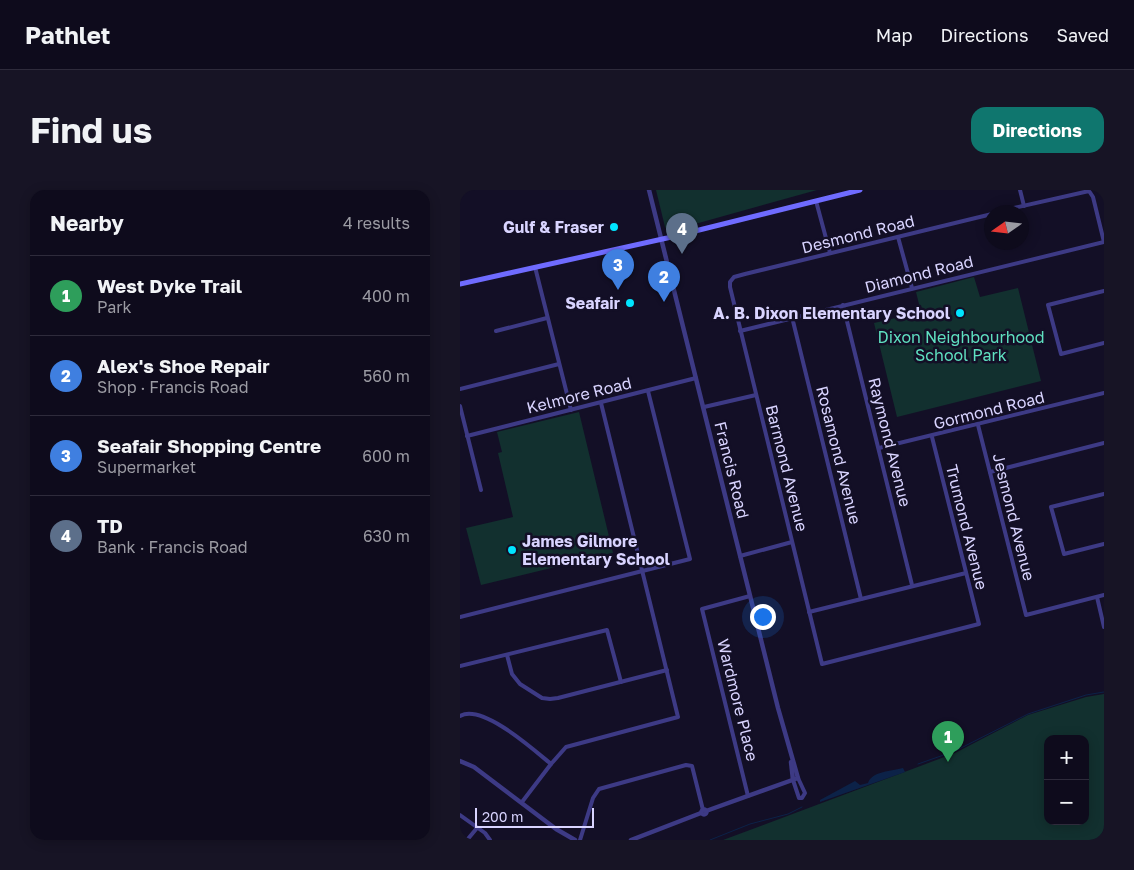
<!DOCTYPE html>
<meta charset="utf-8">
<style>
body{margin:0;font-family:"Golos Text",sans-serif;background:#171425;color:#f1f3f6}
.controls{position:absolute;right:15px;bottom:15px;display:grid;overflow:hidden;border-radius:10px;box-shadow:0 2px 12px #0003}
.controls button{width:45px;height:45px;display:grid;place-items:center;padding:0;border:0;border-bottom:1px solid #2e2b3b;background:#0e0b1c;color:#f1f3f6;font:25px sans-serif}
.compass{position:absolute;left:524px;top:15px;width:45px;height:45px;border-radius:50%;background:#0e0b1c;box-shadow:0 2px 12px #0003;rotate:256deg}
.scale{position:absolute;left:15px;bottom:12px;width:119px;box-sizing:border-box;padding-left:5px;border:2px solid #d9d4ff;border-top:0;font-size:14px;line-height:18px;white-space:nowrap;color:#d9d4ff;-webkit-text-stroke:4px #130f26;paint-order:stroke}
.you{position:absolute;left:302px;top:426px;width:18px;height:18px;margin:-12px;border:4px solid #fff;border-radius:50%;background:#1a73e8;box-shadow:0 0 0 8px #1a73e833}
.badge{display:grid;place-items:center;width:32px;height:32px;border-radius:50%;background:#0f766e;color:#fff;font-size:16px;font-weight:700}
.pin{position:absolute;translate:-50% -41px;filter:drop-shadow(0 1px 2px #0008)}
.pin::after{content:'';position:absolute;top:26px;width:18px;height:15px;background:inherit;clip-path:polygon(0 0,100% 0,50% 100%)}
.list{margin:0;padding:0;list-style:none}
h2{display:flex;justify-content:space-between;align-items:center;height:65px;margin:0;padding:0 20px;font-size:21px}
h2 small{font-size:16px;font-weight:400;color:#9b9ba3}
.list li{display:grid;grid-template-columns:32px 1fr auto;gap:15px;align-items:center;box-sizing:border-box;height:80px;padding:0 20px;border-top:1px solid #2e2b3b}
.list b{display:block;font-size:19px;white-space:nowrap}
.list p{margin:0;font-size:16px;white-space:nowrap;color:#9b9ba3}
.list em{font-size:16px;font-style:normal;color:#9b9ba3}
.map{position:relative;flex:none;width:644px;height:650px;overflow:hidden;border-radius:15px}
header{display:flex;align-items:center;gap:30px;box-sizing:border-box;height:70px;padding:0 25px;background:#0e0b1c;border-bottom:1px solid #2e2b3b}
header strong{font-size:24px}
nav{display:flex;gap:28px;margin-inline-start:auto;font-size:18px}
.intro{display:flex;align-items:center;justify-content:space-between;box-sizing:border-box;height:120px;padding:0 30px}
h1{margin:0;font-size:35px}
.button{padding:12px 22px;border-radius:15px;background:#0f766e;color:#fff;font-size:18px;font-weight:700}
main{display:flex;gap:30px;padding:0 30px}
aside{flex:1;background:#0e0b1c;border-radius:15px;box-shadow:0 2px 12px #0003}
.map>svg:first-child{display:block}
.green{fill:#12302f;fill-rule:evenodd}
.water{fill:#0c2248}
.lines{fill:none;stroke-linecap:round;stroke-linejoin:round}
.stream{stroke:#0c2248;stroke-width:1}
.minor{stroke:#3d3a85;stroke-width:4}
.tertiary{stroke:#3d3a85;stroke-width:4.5}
.secondary{stroke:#6f6bff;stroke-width:5}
.poi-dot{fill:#00e5ff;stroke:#130f26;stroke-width:2}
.labels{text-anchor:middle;stroke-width:5;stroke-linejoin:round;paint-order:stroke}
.poi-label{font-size:16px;font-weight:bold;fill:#d9d4ff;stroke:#130f26;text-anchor:end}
.street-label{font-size:16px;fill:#d9d4ff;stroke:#130f26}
.park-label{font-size:16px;fill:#5fe0c0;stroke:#130f26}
</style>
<header>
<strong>Pathlet</strong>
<nav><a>Map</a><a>Directions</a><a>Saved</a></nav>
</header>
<div class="intro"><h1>Find us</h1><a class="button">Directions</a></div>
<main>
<aside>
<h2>Nearby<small>4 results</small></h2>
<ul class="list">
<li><span class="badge" style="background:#2e9e5b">1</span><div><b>West Dyke Trail</b><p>Park</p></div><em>400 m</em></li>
<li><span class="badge" style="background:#3f7fe0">2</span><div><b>Alex's Shoe Repair</b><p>Shop · Francis Road</p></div><em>560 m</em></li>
<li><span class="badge" style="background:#3f7fe0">3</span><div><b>Seafair Shopping Centre</b><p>Supermarket</p></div><em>600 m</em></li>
<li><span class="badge" style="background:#5c6f8a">4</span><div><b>TD</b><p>Bank · Francis Road</p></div><em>630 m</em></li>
</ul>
</aside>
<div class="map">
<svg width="644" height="650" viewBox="0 0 644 650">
<rect width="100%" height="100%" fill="#130f26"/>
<g class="green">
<path d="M 196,0 L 357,0 L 210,41 L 207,40 L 205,37 Z"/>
<path d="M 514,87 L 520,107 L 558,98 L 581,191 L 437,227 L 414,133 L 461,122 L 456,102 Z"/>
<path d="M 119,222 L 153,363 L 21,395 L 6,338 L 53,327 L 38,263 L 42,262 L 37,242 Z"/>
<path d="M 644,504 L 644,650 L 263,650 L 495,563 L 568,525 L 626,507 ZM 588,549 L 625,549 L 625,631 L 588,631 Z"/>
</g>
<path class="water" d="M 443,578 L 445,582 L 360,612 L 360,610 L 395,591 L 400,595 L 408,593 C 412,581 432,581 443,578 Z"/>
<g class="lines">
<g class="stream">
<path d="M 458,574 L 495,561 L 568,524 L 626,505 L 644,502"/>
<path d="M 250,650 L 290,634 L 328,624 L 342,617"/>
</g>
<g class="minor">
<path d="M 560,0 L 564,16"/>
<path d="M 356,11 L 370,63"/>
<path d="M 536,22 L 629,1 L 633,7 L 644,52"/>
<path d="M 438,47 L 452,98"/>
<path d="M 75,77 L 111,220"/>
<path d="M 644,101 L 588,115 L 601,164 L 644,153"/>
<path d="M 383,115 L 452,395"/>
<path d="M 332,127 L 401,409"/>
<path d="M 36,141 L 87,128"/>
<path d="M 280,141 L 644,52"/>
<path d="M 0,199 L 99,174"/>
<path d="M 0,216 L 21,300"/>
<path d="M 244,217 L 296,205"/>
<path d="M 518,235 L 566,425 L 644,405"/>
<path d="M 7,246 L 236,188"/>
<path d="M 472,247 L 519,434 L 362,474 L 270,97 L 270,92 L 274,87 L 285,84 L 532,24"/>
<path d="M 419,258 L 644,203"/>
<path d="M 530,282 L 644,253"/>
<path d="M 644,304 L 591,317 L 604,364 L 644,354"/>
<path d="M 280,366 L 332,352"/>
<path d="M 637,407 L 644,437"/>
<path d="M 349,422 L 506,383"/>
<path d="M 0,427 L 230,369 L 188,201"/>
<path d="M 47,465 L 52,484 L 60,494 L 82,508 L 90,509 L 98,508 L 207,480"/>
<path d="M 0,476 L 147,440 L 161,492"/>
<path d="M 0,526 C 22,513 74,560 91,574"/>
<path d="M 333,590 L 339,608 L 342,608 L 345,603 L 338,588"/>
<path d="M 288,606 L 242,419 L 290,406"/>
<path d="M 62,612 L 91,574 L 106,557 L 218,527 L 141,213"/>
<path d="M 0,625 L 25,643 L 30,650"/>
<path d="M 7,650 L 17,638"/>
<path d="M 120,650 L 133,608 L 139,599 L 226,575 L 232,576 L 243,620"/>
</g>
<g class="tertiary">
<path d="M 189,0 L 318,518 L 338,588 L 246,621"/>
<path d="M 0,571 L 14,577 L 96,639 L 115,650"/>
<path d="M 331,572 L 333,590"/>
<circle cx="244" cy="622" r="2.5"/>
<path d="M 171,650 L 241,623"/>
</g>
<path class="secondary" d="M 0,94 L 207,48 L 400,0"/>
</g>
<g class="poi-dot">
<circle cx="154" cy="37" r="5"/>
<circle cx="170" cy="113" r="5"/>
<circle cx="500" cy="123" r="5"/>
<circle cx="52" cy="360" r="5"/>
</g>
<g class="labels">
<g class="poi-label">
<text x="144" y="43">Gulf &amp; Fraser</text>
<text x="160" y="119">Seafair</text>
<text x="490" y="129">A. B. Dixon Elementary School</text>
<text x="62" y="357" text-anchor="start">James Gilmore<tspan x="62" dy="18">Elementary School</tspan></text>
</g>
<g class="street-label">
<text transform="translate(398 44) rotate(-14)" y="6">Desmond Road</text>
<text transform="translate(459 84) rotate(-14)" y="6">Diamond Road</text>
<text transform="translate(119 205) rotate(-14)" y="6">Kelmore Road</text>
<text transform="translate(529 220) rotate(-14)" y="6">Gormond Road</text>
<text transform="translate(430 252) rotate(76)" y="6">Raymond Avenue</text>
<text transform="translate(379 265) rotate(76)" y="6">Rosamond Avenue</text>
<text transform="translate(327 278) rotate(76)" y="6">Barmond Avenue</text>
<text transform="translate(272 280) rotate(76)" y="6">Francis Road</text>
<text transform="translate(554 327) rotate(76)" y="6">Jesmond Avenue</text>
<text transform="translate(507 337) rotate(76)" y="6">Trumond Avenue</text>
<text transform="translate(278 510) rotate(76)" y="6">Wardmore Place</text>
</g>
<g class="park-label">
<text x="501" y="153">Dixon Neighbourhood<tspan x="501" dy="18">School Park</tspan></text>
</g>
</g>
</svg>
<div class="controls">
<button>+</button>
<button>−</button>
</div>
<svg class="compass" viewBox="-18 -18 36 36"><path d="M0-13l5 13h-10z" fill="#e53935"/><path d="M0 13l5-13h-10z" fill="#9b9ba3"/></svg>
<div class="scale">200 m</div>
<div class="you"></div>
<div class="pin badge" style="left:488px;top:572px;background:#2e9e5b">1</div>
<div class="pin badge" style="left:204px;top:112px;background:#3f7fe0">2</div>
<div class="pin badge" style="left:158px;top:100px;background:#3f7fe0">3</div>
<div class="pin badge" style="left:222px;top:64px;background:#5c6f8a">4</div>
</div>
</main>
